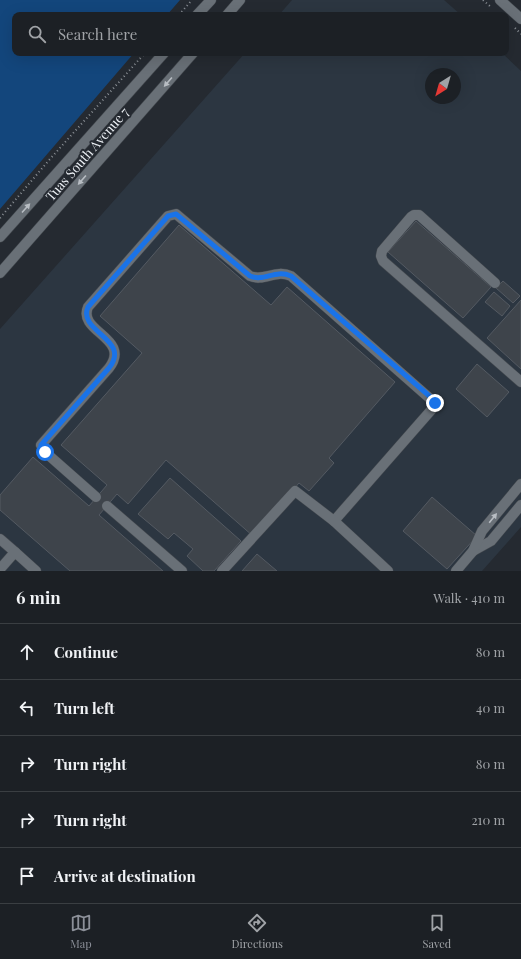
<!DOCTYPE html>
<meta charset="utf-8">
<style>
body{margin:0;font-family:"Playfair Display",serif;background:#25282d;color:#f1f3f6}
.compass{position:absolute;left:425px;top:68px;width:36px;height:36px;border-radius:50%;background:#1c2025;box-shadow:0 4px 16px #0002;rotate:217deg}
.stop{position:absolute;width:12px;height:12px;margin:-9px;border:3px solid #1a73e8;border-radius:50%;background:#fff}
.stop.end{background:#1a73e8;border-color:#fff;box-shadow:0 1px 4px #0008}
.list{margin:0;padding:0;list-style:none}
h2{display:flex;justify-content:space-between;align-items:center;height:52px;margin:0;padding:0 16px;font-size:17px}
h2 small{font-size:13px;font-weight:400;color:#a0a3a7}
.list li{display:grid;grid-template-columns:26px 1fr auto;gap:12px;align-items:center;box-sizing:border-box;height:56px;padding:0 16px;border-top:1px solid #3a3e42}
.list b{display:block;font-size:15px;white-space:nowrap}
.list em{font-size:13px;font-style:normal;color:#a0a3a7}
.icon{flex:none;width:22px;height:22px;fill:none;stroke:currentColor;stroke-width:2;stroke-linecap:round;stroke-linejoin:round}
.map{position:relative;flex:none;width:521px;height:571px;overflow:hidden}
.search{position:absolute;background:#1c2025;box-shadow:0 4px 16px #0002;left:12px;right:12px;top:12px;height:44px;display:flex;align-items:center;gap:10px;box-sizing:border-box;padding:0 14px;border-radius:8px;color:#a0a3a7;font-size:15px}
.sheet{height:332px;background:#1c2025}
nav{display:flex;justify-content:space-around;align-items:center;box-sizing:border-box;height:56px;border-top:1px solid #3a3e42;background:#1c2025;font-size:11px;color:#a0a3a7}
nav a{display:grid;justify-items:center;gap:2px}
nav .on{color:#8c9099}
.map>svg:first-child{display:block}
.built{fill:#2c3641;fill-rule:evenodd}
.green{fill:#13467c}
.building{fill:#3e444b;stroke:#545a62}
.lines{fill:none;stroke-linecap:round;stroke-linejoin:round}
.minor-casing{stroke:#43484e;stroke-width:11}
.path{stroke:#8d9298;stroke-width:2;stroke-dasharray:1 3;stroke-linecap:butt}
.minor{stroke:#697077;stroke-width:10}
.oneway{fill:#b8bdc3}
.route{stroke:#1a73e8;stroke-width:5}
.labels{text-anchor:middle;stroke-width:4;stroke-linejoin:round;paint-order:stroke}
.street-label{font-size:13px;fill:#ecf0f5;stroke:#252a31}
</style>
<div class="map">
<svg width="521" height="571" viewBox="0 0 521 571">
<rect width="100%" height="100%" fill="#252a31"/>
<g class="built">
<path d="M 292,0 L 444,0 L 461,15 L 279,15 Z"/>
<path d="M 245,53 L 502,53 L 521,71 L 521,527 L 482,571 L 0,571 L 0,329 ZM 431,74 L 455,74 L 455,98 L 431,98 Z"/>
</g>
<path class="green" d="M 0,0 L 180,0 L 167,15 L 15,15 L 15,53 L 134,53 L 0,209 Z"/>
<g class="building">
<path d="M 416,221 L 491,287 L 463,318 L 388,252 Z"/>
<path d="M 179,225 L 271,305 L 287,287 L 395,382 L 329,458 L 334,463 L 309,491 L 299,483 L 253,536 L 166,460 L 128,504 L 117,494 L 99,515 L 163,571 L 70,571 L 0,510 L 0,495 L 33,457 L 89,506 L 107,485 L 61,445 L 142,353 L 100,316 Z"/>
<path d="M 503,281 L 520,296 L 513,303 L 496,288 Z"/>
<path d="M 494,292 L 510,306 L 502,316 L 485,302 Z"/>
<path d="M 521,300 L 521,369 L 487,338 Z"/>
<path d="M 477,364 L 509,392 L 487,417 L 456,389 Z"/>
<path d="M 170,478 L 241,541 L 214,571 L 203,571 L 187,556 L 193,549 L 174,533 L 168,539 L 138,514 Z"/>
<path d="M 432,497 L 477,536 L 447,569 L 403,531 Z"/>
<path d="M 257,554 L 277,571 L 242,571 Z"/>
</g>
<g class="lines">
<g class="minor-casing">
<g id="minor">
<path d="M 500,0 L 521,19"/>
<path d="M 197,15 L 211,0"/>
<path d="M 227,15 L 240,0"/>
<path d="M 0,237 L 164,53"/>
<path d="M 0,273 L 193,53"/>
<path d="M 495,283 L 419,215 L 414,215 L 411,217 L 382,251 L 381,256 L 383,261 L 521,382"/>
<path d="M 96,497 L 45,452 L 41,445 L 109,368 C 132,338 77,332 88,307 L 168,216 L 176,214 L 250,276 C 264,282 275,269 291,276 L 435,403 L 433,408 L 334,521"/>
<path d="M 107,506 L 182,571"/>
<path d="M 0,539 L 15,552"/>
<path d="M 473,551 L 491,541 L 521,505"/>
<path d="M 0,569 L 15,552 L 36,571"/>
<path d="M 222,571 L 295,491 L 334,521 L 388,571"/>
<path d="M 456,571 L 473,551 L 482,531 L 521,484"/>
</g>
</g>
<g class="path">
<path d="M 483,0 L 491,7"/>
<path d="M 179,15 L 192,0"/>
<path d="M 515,28 L 521,34"/>
<path d="M 0,218 L 50,159 L 145,53"/>
</g>
<use href="#minor" class="minor"/>
</g>
<defs><path id="oneway-solid" d="M-6-.8H1V-3.2L6.5 0L1 3.2V.8H-6Z"/></defs>
<g class="oneway">
<use href="#oneway-solid" transform="translate(168 82) rotate(131)"/>
<use href="#oneway-solid" transform="translate(82 180) rotate(131)"/>
<use href="#oneway-solid" transform="translate(26 208) rotate(-48)"/>
<use href="#oneway-solid" transform="translate(493 518) rotate(-51)"/>
</g>
<g class="lines">
<path class="route" d="M 45,452 L 41,445 L 109,368 C 132,339 77,332 88,307 L 168,216 L 176,214 L 250,276 C 264,282 275,269 291,276 L 434,400 L 435,403"/>
</g>
<g class="labels">
<g class="street-label">
<text transform="translate(87 154) rotate(-49)" y="5">Tuas South Avenue 7</text>
</g>
</g>
</svg>
<svg class="compass" viewBox="-18 -18 36 36"><path d="M0-13l5 13h-10z" fill="#e53935"/><path d="M0 13l5-13h-10z" fill="#a0a3a7"/></svg>
<div class="stop" style="left:45px;top:452px"></div>
<div class="stop end" style="left:435px;top:403px"></div>
<div class="search"><svg class="icon" aria-label="search" viewBox="0 0 24 24"><circle cx="10" cy="10" r="6"/><path d="M15 15l6 6"/></svg>Search here</div>
</div>
<section class="sheet">
<h2>6 min<small>Walk · 410 m</small></h2>
<ul class="list">
<li><svg class="icon" aria-label="ahead" viewBox="0 0 24 24"><path d="M12 20V5M6 11l6-6 6 6"/></svg><div><b>Continue</b></div><em>80 m</em></li>
<li><svg class="icon" aria-label="left" viewBox="0 0 24 24"><path d="M17 20v-9H6M10 6l-5 5 5 5"/></svg><div><b>Turn left</b></div><em>40 m</em></li>
<li><svg class="icon" aria-label="right" viewBox="0 0 24 24"><path d="M7 20v-9h11M14 6l5 5-5 5"/></svg><div><b>Turn right</b></div><em>80 m</em></li>
<li><svg class="icon" aria-label="right" viewBox="0 0 24 24"><path d="M7 20v-9h11M14 6l5 5-5 5"/></svg><div><b>Turn right</b></div><em>210 m</em></li>
<li><svg class="icon" aria-label="arrive" viewBox="0 0 24 24"><path d="M6 21V4h12l-3 4 3 4H6"/></svg><div><b>Arrive at destination</b></div></li>
</ul>
</section>
<nav>
<a class="on"><svg class="icon" aria-label="map" viewBox="0 0 24 24"><path d="M3 6l6-2 6 2 6-2v14l-6 2-6-2-6 2zM9 4v14M15 6v14"/></svg>Map</a>
<a><svg class="icon" aria-label="directions" viewBox="0 0 24 24"><path d="M12 3l9 9-9 9-9-9zM9 14v-3h6M13 9l2 2-2 2"/></svg>Directions</a>
<a><svg class="icon" aria-label="saved" viewBox="0 0 24 24"><path d="M7 4h10v16l-5-4-5 4z"/></svg>Saved</a>
</nav>
